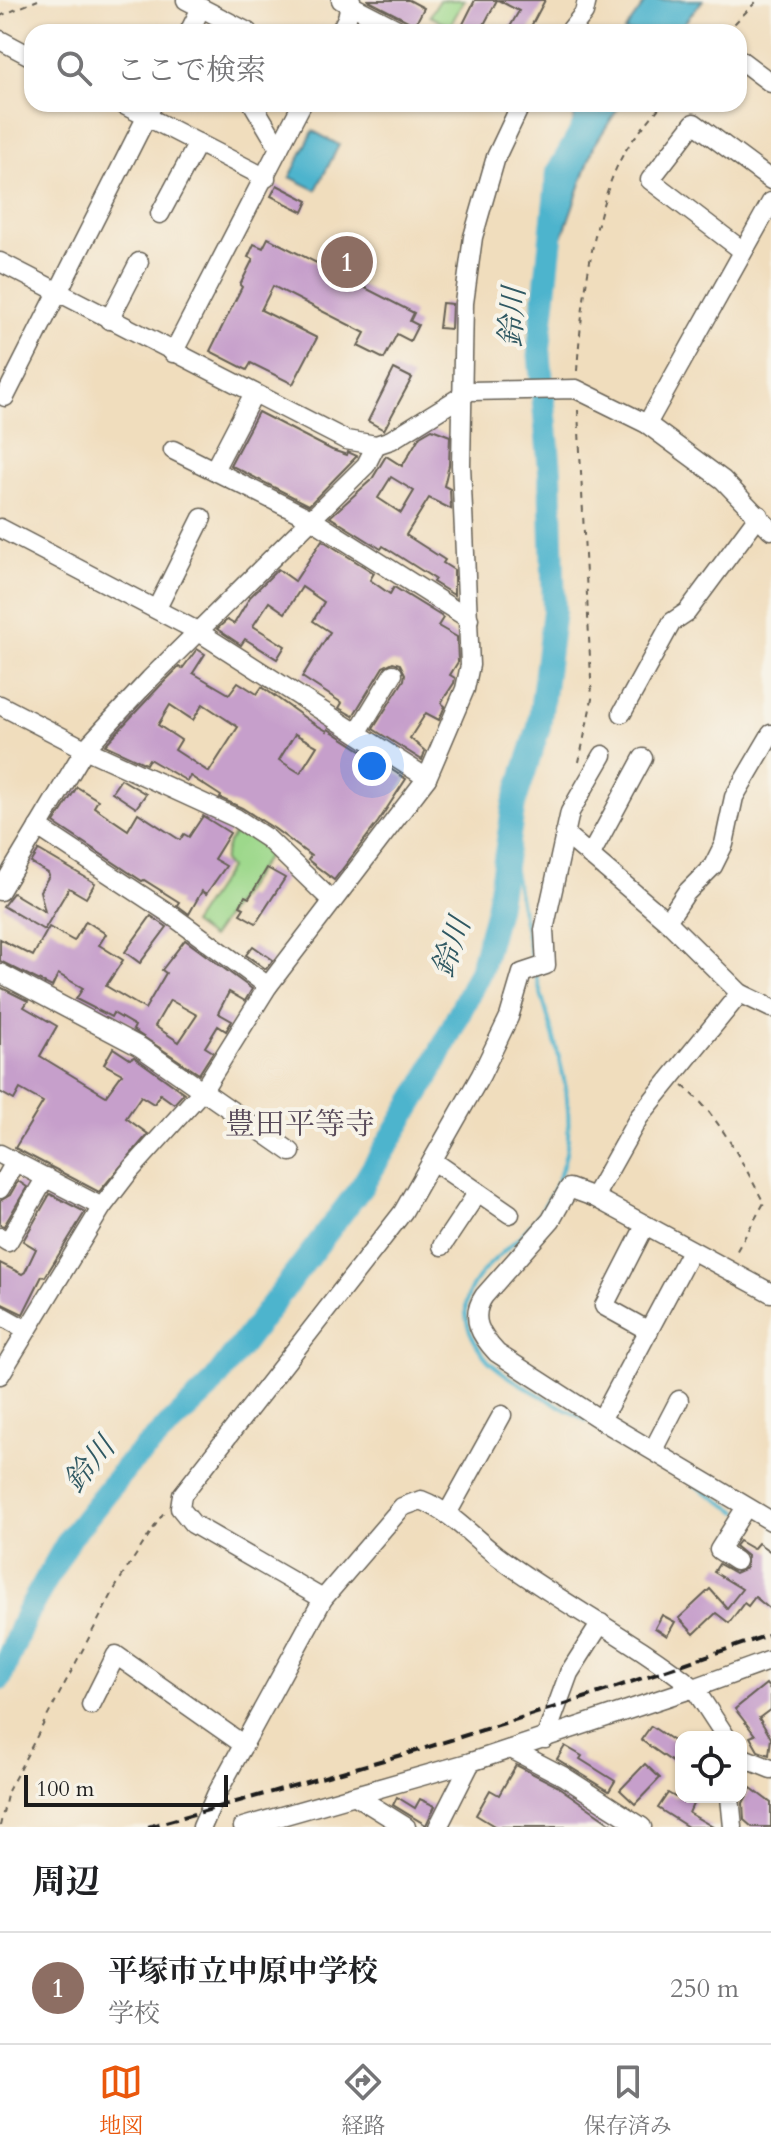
<!DOCTYPE html>
<html lang="ja">
<meta charset="utf-8">
<style>
body{margin:0;font-family:Cardo,"Noto Serif JP",serif;background:#f6f6f6;color:#202124}
.controls{position:absolute;right:24px;bottom:24px;display:grid;overflow:hidden;border-radius:16px;box-shadow:0 2px 6px #0004}
.controls button{width:72px;height:72px;display:grid;place-items:center;padding:0;border:0;border-bottom:2px solid #e0e0e0;background:#fff;color:#202124;font:40px sans-serif}
.scale{position:absolute;left:24px;bottom:20px;width:204px;box-sizing:border-box;padding-left:8px;border:4px solid #1c1c1c;border-top:0;font-size:22px;line-height:28px;white-space:nowrap;color:#1c1c1c;-webkit-text-stroke:6px #f7f3e8;paint-order:stroke}
.you{position:absolute;left:372px;top:766px;width:28px;height:28px;margin:-20px;border:6px solid #fff;border-radius:50%;background:#1a73e8;box-shadow:0 0 0 12px #1a73e833}
.badge{display:grid;place-items:center;width:52px;height:52px;border-radius:50%;background:#ea580c;color:#fff;font-size:26px;font-weight:700}
.pin{position:absolute;translate:-50% -50%;border:4px solid #fff;box-shadow:0 2px 8px #0006}
.list{margin:0;padding:0;list-style:none}
h2{display:flex;justify-content:space-between;align-items:center;height:104px;margin:0;padding:0 32px;font-size:34px}
h2 small{font-size:26px;font-weight:400;color:#757577}
.list li{display:grid;grid-template-columns:52px 1fr auto;gap:24px;align-items:center;box-sizing:border-box;height:112px;padding:0 32px;border-top:2px solid #e0e0e0}
.list b{display:block;font-size:30px;white-space:nowrap}
.list p{margin:0;font-size:26px;white-space:nowrap;color:#757577}
.list em{font-size:26px;font-style:normal;color:#757577}
.icon{flex:none;width:44px;height:44px;fill:none;stroke:currentColor;stroke-width:2;stroke-linecap:round;stroke-linejoin:round}
.map{position:relative;flex:none;width:771px;height:1827px;overflow:hidden}
.search{position:absolute;background:#fff;box-shadow:0 2px 6px #0004;left:24px;right:24px;top:24px;height:88px;display:flex;align-items:center;gap:20px;box-sizing:border-box;padding:0 28px;border-radius:24px;color:#757577;font-size:30px}
.sheet{height:216px;background:#fff}
nav{display:flex;justify-content:space-around;align-items:center;box-sizing:border-box;height:112px;border-top:2px solid #e0e0e0;background:#fff;font-size:22px;color:#757577}
nav a{display:grid;justify-items:center;gap:4px}
nav .on{color:#ea580c}
.map>svg:first-child{display:block}
.green{fill:#9dd88b;stroke:#5c7a54;stroke-width:2}
.water{fill:#4eb4cd;stroke:#356874;stroke-width:2}
.lines{fill:none;stroke-linecap:round;stroke-linejoin:round}
.stream{stroke:#4eb4cd;stroke-width:4}
.river{stroke:#4eb4cd;stroke-width:24}
.building{fill:#c69fcb;fill-rule:evenodd}
.minor-casing{stroke:#666054;stroke-width:21}
.path{stroke:#666054;stroke-width:2;stroke-dasharray:6 6;stroke-linecap:butt}
.minor{stroke:#fff;stroke-width:18}
.rail{stroke:#1c1c1c;stroke-width:4;stroke-dasharray:12 6;stroke-linecap:butt}
.labels{text-anchor:middle;stroke-width:8;stroke-linejoin:round;paint-order:stroke}
.water-label{font-size:30px;font-style:italic;fill:#305963;stroke:#f7f3e8}
.neighbourhood-label{font-size:30px;fill:#584a59;stroke:#f7f3e8}
</style>
<div class="map">
<svg width="771" height="1827" viewBox="0 0 771 1827">
<rect width="100%" height="100%" fill="#f7f3e8"/>
<filter id="ink" filterUnits="userSpaceOnUse"><feTurbulence type="fractalNoise" baseFrequency=".0125" numOctaves="2"/><feDisplacementMap in="SourceGraphic" scale="16" xChannelSelector="R" yChannelSelector="G"/><feConvolveMatrix kernelMatrix="1 2 1 2 8 2 1 2 1" color-interpolation-filters="sRGB"/></filter>
<filter id="wash" filterUnits="userSpaceOnUse"><feTurbulence type="fractalNoise" baseFrequency=".006" numOctaves="4" result="noise"/><feDisplacementMap in="SourceGraphic" scale="32" xChannelSelector="R" yChannelSelector="G"/><feGaussianBlur stdDeviation="1.8" result="paint"/><feColorMatrix in="noise" values="0 0 0 0 0 0 0 0 0 0 0 0 0 0 0 0 0 1.4 0 .05"/><feComposite in="paint" operator="in"/></filter>
<g filter="url(#wash)">
<rect width="100%" height="100%" fill="#f0ddbd"/>
<g class="green">
<path d="M 439,0 L 464,0 L 450,26 L 430,16 Z"/>
<path d="M 240,827 L 271,851 L 211,938 L 192,924 L 229,868 L 223,861 L 228,843 Z"/>
</g>
<g class="water">
<path d="M 647,0 L 703,0 L 677,32 L 624,32 Z"/>
<path d="M 576,104 L 621,104 L 594,146 L 549,275 Z"/>
<path d="M 313,131 L 339,145 L 316,190 L 290,177 Z"/>
</g>
<g class="lines">
<g class="stream">
<path d="M 508,841 L 532,962"/>
<path d="M 536,975 C 550,1030 577,1094 566,1153 C 560,1181 546,1207 528,1228 C 498,1261 448,1285 472,1336 C 477,1346 484,1358 493,1365 C 518,1386 558,1404 587,1421"/>
<path d="M 694,1485 L 738,1512"/>
</g>
<path class="river" d="M 0,1679 L 26,1615 L 70,1538 L 128,1465 L 209,1388 L 362,1186 L 427,1079 L 481,969 L 497,909 L 514,804 L 539,727 L 554,611 L 550,471 L 539,349 L 558,172 L 597,104"/>
</g>
<g id="blocks">
<g class="building">
<path d="M 367,0 L 409,0 L 424,8 L 414,27 L 408,21 Z"/>
<path d="M 475,0 L 497,0 L 480,32 L 459,32 Z"/>
<path d="M 498,0 L 545,0 L 528,32 L 507,32 L 519,11 Z"/>
<path d="M 277,185 L 308,201 L 303,212 L 271,196 Z"/>
<path d="M 268,238 L 414,313 L 410,321 L 418,325 L 410,341 L 397,334 L 384,359 L 358,346 L 365,333 L 273,286 L 261,310 L 317,338 L 293,384 L 251,363 L 247,370 L 210,351 L 242,287 L 240,285 L 253,259 L 248,257 L 254,244 L 263,248 Z"/>
<path d="M 442,303 L 452,304 L 451,329 L 439,328 Z"/>
<path d="M 394,369 L 412,378 L 384,430 L 368,421 Z"/>
<path d="M 258,412 L 332,450 L 347,455 L 348,452 L 357,456 L 309,505 L 230,465 Z"/>
<path d="M 432,429 L 450,436 L 449,465 L 444,486 L 450,489 L 451,509 L 429,498 L 406,535 L 445,560 L 443,563 L 454,570 L 454,595 L 433,582 L 435,579 L 383,546 L 381,549 L 330,517 L 372,479 L 386,456 L 402,466 L 420,436 ZM 391,477 L 414,491 L 401,513 L 378,498 Z"/>
<path d="M 322,540 L 374,573 L 370,580 L 390,594 L 394,587 L 441,616 L 443,618 L 438,626 L 457,637 L 458,662 L 450,675 L 455,678 L 454,683 L 441,703 L 445,706 L 439,720 L 426,713 L 410,738 L 425,751 L 422,760 L 373,729 L 404,680 L 405,674 L 400,664 L 393,662 L 383,667 L 353,716 L 339,708 L 342,703 L 302,677 L 330,632 L 313,621 L 324,602 L 302,587 L 285,613 L 269,602 L 253,626 L 285,646 L 277,659 L 245,639 L 241,645 L 217,629 L 227,620 L 234,624 L 250,597 L 278,569 L 295,581 Z"/>
<path d="M 197,649 L 205,654 L 193,673 L 229,694 L 238,682 L 257,694 L 262,687 L 308,720 L 327,731 L 328,729 L 406,779 L 378,822 L 334,880 L 308,860 L 311,856 L 275,829 L 242,808 L 220,798 L 221,796 L 190,776 L 187,781 L 149,759 L 146,764 L 105,745 L 160,686 L 179,667 L 182,669 ZM 203,704 L 238,727 L 209,772 L 175,750 L 181,740 L 158,725 L 170,705 L 193,720 ZM 295,734 L 317,746 L 300,773 L 279,760 Z"/>
<path d="M 121,779 L 146,794 L 136,808 L 112,792 Z"/>
<path d="M 77,787 L 98,800 L 94,807 L 128,830 L 138,813 L 180,840 L 184,834 L 189,837 L 203,816 L 230,833 L 214,859 L 226,866 L 206,894 L 202,891 L 189,914 L 177,905 L 179,902 L 144,880 L 142,881 L 54,823 Z"/>
<path d="M 39,850 L 95,883 L 86,898 L 69,888 L 44,930 L 3,906 L 13,893 L 45,912 L 40,891 L 49,876 L 48,873 L 31,863 Z"/>
<path d="M 267,868 L 285,878 L 256,923 L 240,914 L 244,908 L 240,906 L 245,896 L 249,898 Z"/>
<path d="M 151,916 L 167,927 L 140,963 L 125,952 Z"/>
<path d="M 86,921 L 106,934 L 99,945 L 123,960 L 106,986 L 145,1009 L 166,973 L 162,970 L 185,940 L 252,989 L 245,1001 L 229,992 L 218,1013 L 232,1021 L 226,1031 L 218,1026 L 205,1047 L 213,1052 L 199,1074 L 133,1030 L 135,1026 L 113,1013 L 111,1017 L 76,999 L 83,988 L 58,974 L 52,987 L 0,961 L 0,939 L 33,956 L 49,927 L 74,941 ZM 170,1000 L 197,1015 L 179,1042 L 155,1026 Z"/>
<path d="M 253,946 L 273,960 L 266,969 L 246,955 Z"/>
<path d="M 0,987 L 28,1001 L 24,1007 L 57,1026 L 40,1056 L 106,1096 L 122,1074 L 104,1064 L 113,1048 L 130,1059 L 134,1057 L 184,1093 L 174,1104 L 160,1094 L 154,1104 L 141,1096 L 126,1118 L 148,1134 L 99,1192 L 15,1148 L 43,1102 L 20,1089 L 14,1100 L 0,1092 Z"/>
<path d="M 18,1181 L 27,1187 L 4,1226 L 0,1225 L 0,1201 L 10,1195 Z"/>
<path d="M 50,1194 L 85,1212 L 45,1277 L 42,1276 L 23,1314 L 0,1303 L 0,1263 L 22,1274 L 25,1272 L 36,1249 L 23,1241 Z"/>
<path d="M 739,1541 L 753,1549 L 758,1543 L 771,1552 L 771,1610 L 755,1597 L 748,1606 L 744,1603 L 729,1623 L 716,1613 L 694,1634 L 679,1618 L 710,1589 L 727,1608 L 742,1589 L 714,1572 L 719,1564 L 735,1573 L 746,1568 L 747,1556 L 735,1546 Z"/>
<path d="M 662,1615 L 675,1622 L 667,1636 L 655,1628 Z"/>
<path d="M 766,1684 L 771,1690 L 771,1709 L 759,1718 L 771,1738 L 769,1755 L 758,1751 L 750,1737 L 755,1735 L 735,1709 Z"/>
<path d="M 651,1726 L 681,1746 L 681,1752 L 674,1763 L 641,1740 Z"/>
<path d="M 565,1746 L 582,1756 L 580,1759 L 615,1781 L 609,1791 L 557,1759 Z"/>
<path d="M 645,1764 L 660,1778 L 635,1804 L 620,1790 Z"/>
<path d="M 516,1765 L 557,1786 L 616,1827 L 496,1827 L 476,1815 L 490,1790 L 499,1795 Z"/>
<path d="M 751,1788 L 771,1803 L 771,1827 L 752,1827 L 744,1820 L 743,1803 Z"/>
<path d="M 668,1793 L 675,1797 L 696,1797 L 689,1813 L 713,1827 L 688,1827 L 658,1808 Z"/>
<path d="M 397,1797 L 415,1808 L 420,1799 L 435,1806 L 426,1825 L 393,1805 Z"/>
</g>
</g>
</g>
<g filter="url(#ink)">
<use href="#blocks" fill-opacity="0" stroke="#666054" stroke-width="2"/>
<g class="lines">
<g class="minor-casing">
<g id="minor">
<path d="M 186,0 L 248,32"/>
<path d="M 341,0 L 403,32"/>
<path d="M 189,32 L 201,8"/>
<path d="M 340,32 L 347,18 L 351,0"/>
<path d="M 569,32 L 584,13 L 587,0"/>
<path d="M 0,40 L 32,57"/>
<path d="M 739,59 L 771,83"/>
<path d="M 122,104 L 266,178"/>
<path d="M 279,148 L 302,104"/>
<path d="M 160,214 L 198,143"/>
<path d="M 743,251 L 650,180 L 694,123 L 771,180"/>
<path d="M 0,262 L 346,440 L 376,445 L 391,440 L 470,391 L 576,389 L 647,424 L 723,480 L 771,530"/>
<path d="M 109,320 L 139,262"/>
<path d="M 173,353 L 279,148 L 253,104"/>
<path d="M 5,397 L 153,104"/>
<path d="M 647,424 L 771,202"/>
<path d="M 173,450 L 311,519 L 469,619"/>
<path d="M 214,470 L 254,393"/>
<path d="M 0,528 L 199,632 L 427,778"/>
<path d="M 157,608 L 202,518"/>
<path d="M 0,705 L 85,749 L 236,818 L 268,839 L 332,901"/>
<path d="M 622,713 L 672,622 L 687,612 L 759,515"/>
<path d="M 357,733 L 393,674"/>
<path d="M 38,827 L 167,912 L 268,986"/>
<path d="M 565,834 L 667,921 L 740,993 L 771,1008"/>
<path d="M 590,856 L 643,758"/>
<path d="M 0,891 L 85,749 L 150,679 L 366,465 L 376,445"/>
<path d="M 667,921 L 686,893 L 713,866 L 724,844 L 734,797 L 771,734"/>
<path d="M 0,973 L 140,1047 L 291,1152"/>
<path d="M 0,1154 L 102,1207"/>
<path d="M 433,1161 L 510,1214"/>
<path d="M 0,1189 L 15,1162"/>
<path d="M 594,1197 L 639,1117 L 740,993"/>
<path d="M 645,1226 L 604,1306 L 649,1331"/>
<path d="M 0,1237 L 8,1242 L 46,1177"/>
<path d="M 442,1246 L 478,1192"/>
<path d="M 771,1293 L 594,1197 L 569,1188 L 551,1220 L 484,1296 C 469,1318 481,1336 497,1353 L 601,1420 L 771,1521"/>
<path d="M 0,1315 L 27,1330"/>
<path d="M 0,1375 L 102,1207 L 128,1173 L 203,1090 L 268,986 L 427,778 L 465,689 L 470,665 L 461,465 L 464,303 L 473,237 L 496,157 L 521,104"/>
<path d="M 601,1420 L 691,1251"/>
<path d="M 653,1450 L 679,1400"/>
<path d="M 447,1514 L 502,1415"/>
<path d="M 736,1561 L 719,1550 L 746,1507"/>
<path d="M 323,1599 L 193,1524 L 180,1508 L 182,1495 L 403,1212 L 481,1075 L 509,1017 L 522,973 L 546,965 L 544,930 L 570,812 L 603,755"/>
<path d="M 91,1705 L 116,1655 L 244,1745"/>
<path d="M 545,1739 L 569,1673 L 601,1623"/>
<path d="M 511,1749 L 563,1776 L 642,1827"/>
<path d="M 741,1757 L 771,1769"/>
<path d="M 356,1796 L 406,1827"/>
<path d="M 730,1797 L 733,1827"/>
<path d="M 202,1827 L 216,1795 L 323,1599 L 402,1507 L 421,1500 C 452,1512 473,1538 500,1558 C 562,1604 633,1639 694,1688 L 771,1660"/>
<path d="M 243,1827 L 471,1762 L 694,1688 L 726,1737"/>
<path d="M 438,1827 L 471,1762"/>
</g>
</g>
<g class="path">
<path d="M 0,16 L 38,0"/>
<path d="M 726,32 L 758,0"/>
<path d="M 577,371 C 581,310 593,206 624,153 C 634,136 650,120 662,104"/>
<path d="M 578,410 L 592,699 L 579,762"/>
<path d="M 683,1086 C 717,1112 744,1165 764,1203 L 735,1254"/>
<path d="M 0,1826 L 8,1791 L 119,1581 L 164,1512"/>
</g>
<use href="#minor" class="minor"/>
<path class="rail" d="M 148,1827 L 419,1750 L 587,1697 L 771,1634"/>
</g>
</g>
<g class="labels">
<g class="water-label">
<text transform="translate(512 317) rotate(-86)" y="10">鈴川</text>
<text transform="translate(451 947) rotate(-71)" y="10">鈴川</text>
<text transform="translate(89 1464) rotate(-50)" y="10">鈴川</text>
</g>
<g class="neighbourhood-label">
<text x="300" y="1134">豊田平等寺</text>
</g>
</g>
</svg>
<div class="controls">
<button><svg class="icon" aria-label="locate" viewBox="0 0 24 24"><circle cx="12" cy="12" r="6"/><path d="M12 2v4M12 18v4M2 12h4M18 12h4"/></svg></button>
</div>
<div class="scale">100 m</div>
<div class="you"></div>
<div class="pin badge" style="left:347px;top:262px;background:#8d6e63">1</div>
<div class="search"><svg class="icon" aria-label="search" viewBox="0 0 24 24"><circle cx="10" cy="10" r="6"/><path d="M15 15l6 6"/></svg>ここで検索</div>
</div>
<section class="sheet">
<h2>周辺<small></small></h2>
<ul class="list">
<li><span class="badge" style="background:#8d6e63">1</span><div><b>平塚市立中原中学校</b><p>学校</p></div><em>250 m</em></li>
</ul>
</section>
<nav>
<a class="on"><svg class="icon" aria-label="map" viewBox="0 0 24 24"><path d="M3 6l6-2 6 2 6-2v14l-6 2-6-2-6 2zM9 4v14M15 6v14"/></svg>地図</a>
<a><svg class="icon" aria-label="directions" viewBox="0 0 24 24"><path d="M12 3l9 9-9 9-9-9zM9 14v-3h6M13 9l2 2-2 2"/></svg>経路</a>
<a><svg class="icon" aria-label="saved" viewBox="0 0 24 24"><path d="M7 4h10v16l-5-4-5 4z"/></svg>保存済み</a>
</nav>
